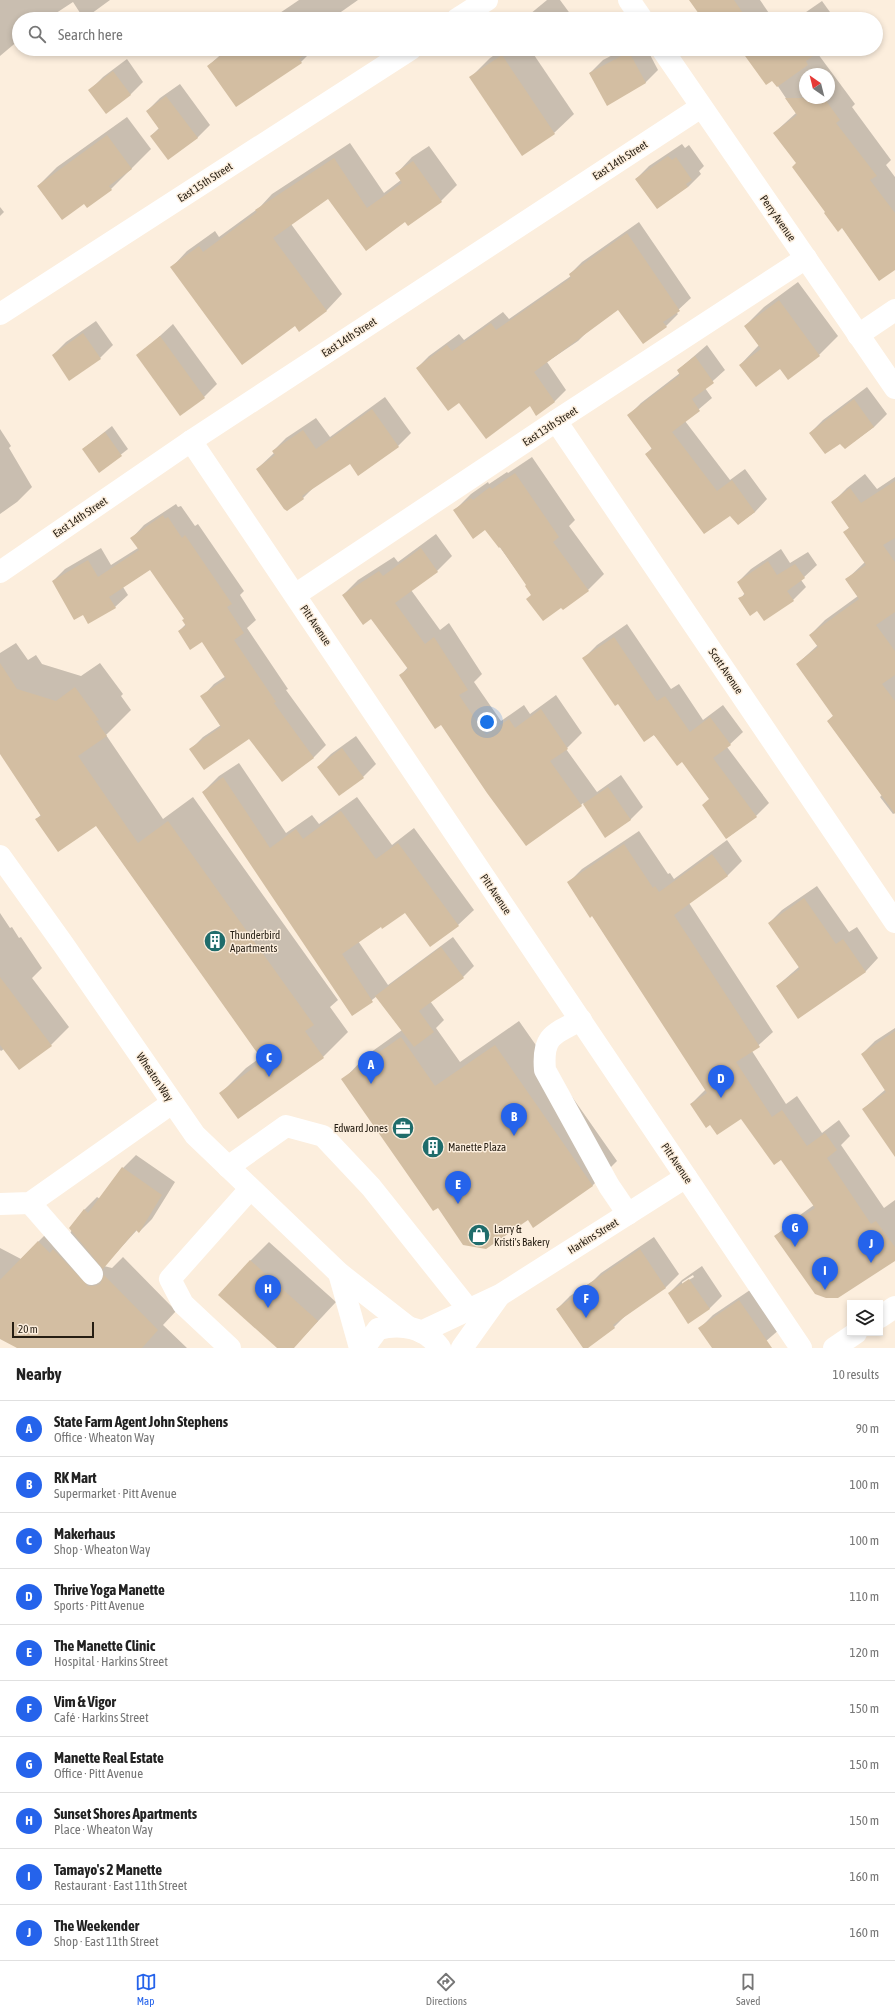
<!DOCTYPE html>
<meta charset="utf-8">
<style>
body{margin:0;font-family:"Asap Condensed",sans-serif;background:#f6f6f6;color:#222}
.controls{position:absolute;right:12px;bottom:12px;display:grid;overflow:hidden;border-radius:0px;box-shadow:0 2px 6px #0003}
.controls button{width:36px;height:36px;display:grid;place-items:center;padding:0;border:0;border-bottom:1px solid #e0e0e0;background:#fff;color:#222;font:20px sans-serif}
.compass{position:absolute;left:799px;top:68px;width:36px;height:36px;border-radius:50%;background:#fff;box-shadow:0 2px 6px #0003;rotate:325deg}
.scale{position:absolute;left:12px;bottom:10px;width:82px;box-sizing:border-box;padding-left:4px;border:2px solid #251d12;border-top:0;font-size:11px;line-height:14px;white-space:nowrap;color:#251d12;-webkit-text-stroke:3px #fceedd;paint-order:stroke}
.you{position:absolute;left:487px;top:722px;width:14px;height:14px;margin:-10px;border:3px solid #fff;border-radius:50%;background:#1a73e8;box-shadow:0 0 0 6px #1a73e833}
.badge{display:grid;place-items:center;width:26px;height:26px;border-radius:50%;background:#2563eb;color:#fff;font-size:13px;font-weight:700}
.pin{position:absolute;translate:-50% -33px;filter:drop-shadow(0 1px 2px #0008)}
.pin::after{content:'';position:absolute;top:21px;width:14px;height:12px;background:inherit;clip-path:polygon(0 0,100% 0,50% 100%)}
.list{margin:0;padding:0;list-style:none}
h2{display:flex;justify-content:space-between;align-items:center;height:52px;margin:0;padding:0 16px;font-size:17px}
h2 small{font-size:13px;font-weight:400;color:#767676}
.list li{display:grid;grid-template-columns:26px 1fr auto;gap:12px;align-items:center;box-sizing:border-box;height:56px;padding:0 16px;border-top:1px solid #e0e0e0}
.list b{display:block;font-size:15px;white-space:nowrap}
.list p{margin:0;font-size:13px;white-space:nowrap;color:#767676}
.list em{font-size:13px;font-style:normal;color:#767676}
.icon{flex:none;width:22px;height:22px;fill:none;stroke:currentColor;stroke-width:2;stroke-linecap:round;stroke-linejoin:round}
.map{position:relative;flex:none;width:895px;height:1348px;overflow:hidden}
.search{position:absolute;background:#fff;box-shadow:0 2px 6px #0003;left:12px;right:12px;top:12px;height:44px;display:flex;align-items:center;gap:10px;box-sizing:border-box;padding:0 14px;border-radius:22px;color:#767676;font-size:15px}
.sheet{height:612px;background:#fff}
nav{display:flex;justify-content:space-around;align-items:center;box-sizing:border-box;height:56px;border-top:1px solid #e0e0e0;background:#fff;font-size:11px;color:#767676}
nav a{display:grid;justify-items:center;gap:2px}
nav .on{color:#2563eb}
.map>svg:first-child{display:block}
.shadow{fill:#0003;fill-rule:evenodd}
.building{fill:#d3bea2}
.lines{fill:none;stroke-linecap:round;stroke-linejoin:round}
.minor{stroke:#fff;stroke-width:22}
.major{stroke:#fff;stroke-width:22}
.labels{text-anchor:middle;stroke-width:3;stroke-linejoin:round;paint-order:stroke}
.street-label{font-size:11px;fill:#251d12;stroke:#fceedd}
.poi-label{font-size:11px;fill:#251d12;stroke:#fceedd;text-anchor:start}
</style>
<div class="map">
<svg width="895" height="1348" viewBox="0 0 895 1348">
<rect width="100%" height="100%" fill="#fceedd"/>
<g class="shadow">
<path d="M 0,0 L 110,0 L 84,19 L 73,2 L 47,19 L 19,19 L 19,40 L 0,56 Z"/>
<path d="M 299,0 L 358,0 L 331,19 L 271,19 Z"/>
<path d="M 547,0 L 560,0 L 574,19 L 524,19 Z"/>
<path d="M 690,0 L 760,0 L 773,19 L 701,19 L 700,13 Z"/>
<path d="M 822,1 L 835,19 L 796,19 Z"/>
<path d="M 227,49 L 313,49 L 313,50 L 301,62 L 208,66 Z"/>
<path d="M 503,49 L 530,49 L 574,114 L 554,133 L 471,77 L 490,58 Z"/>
<path d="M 624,49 L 647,49 L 658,70 L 645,83 L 590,73 L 603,60 Z"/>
<path d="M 721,49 L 729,49 L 724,53 Z"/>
<path d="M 741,49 L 823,49 L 818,54 L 855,104 L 852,107 L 891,160 L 886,165 L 895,177 L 895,268 L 826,212 L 797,163 L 774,133 L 796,113 L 773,79 ZM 805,74 L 829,74 L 829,98 L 805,98 Z"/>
<path d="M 127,59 L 143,82 L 130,95 L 90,90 L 103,77 Z"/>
<path d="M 180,84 L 210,125 L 197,138 L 151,136 L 159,128 L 147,111 L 160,98 Z"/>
<path d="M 127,117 L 151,149 L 111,189 L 87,206 L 84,203 L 38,186 L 57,167 Z"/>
<path d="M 350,143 L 384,193 L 401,180 L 397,173 L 412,157 L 429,146 L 457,185 L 441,201 L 405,220 L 328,198 L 291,224 L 342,294 L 327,310 L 299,330 L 295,325 L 172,267 L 187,251 L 215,231 L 219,237 L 260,207 L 272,194 Z"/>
<path d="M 682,144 L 685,148 L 689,145 L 704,166 L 699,171 L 701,174 L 688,187 L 636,179 L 649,166 Z"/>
<path d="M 0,207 L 4,212 L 0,216 Z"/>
<path d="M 639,222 L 691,298 L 676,312 L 678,314 L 666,326 L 618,309 L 589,330 L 578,341 L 547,362 L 566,390 L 555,401 L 536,414 L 530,405 L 459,401 L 417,368 L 429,356 L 459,334 L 464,340 L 503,312 L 509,319 L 571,276 L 570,274 L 582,262 Z"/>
<path d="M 798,282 L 838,336 L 819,355 L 780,368 L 740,365 L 759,345 L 745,326 L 764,307 Z"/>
<path d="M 96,321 L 113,345 L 100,358 L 53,355 L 66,342 Z"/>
<path d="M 173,324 L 217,384 L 204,397 L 180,414 L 138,356 Z"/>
<path d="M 707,345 L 725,370 L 705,388 L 712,398 L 685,421 L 730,480 L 745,469 L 767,499 L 755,512 L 738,524 L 730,514 L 646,454 L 652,448 L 629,415 L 641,403 L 680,373 L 678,370 Z"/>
<path d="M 867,387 L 887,414 L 874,427 L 845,448 L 840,442 L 810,433 L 823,420 Z"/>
<path d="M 385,397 L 411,433 L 398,446 L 350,463 L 315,486 L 303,498 L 257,469 L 274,453 L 273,451 L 286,438 L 316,418 L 330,437 Z"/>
<path d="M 112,426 L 128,449 L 100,471 L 83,449 Z"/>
<path d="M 0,429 L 11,446 L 9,448 L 32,487 L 17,502 L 0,514 Z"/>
<path d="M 532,457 L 575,520 L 569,526 L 604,574 L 588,590 L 532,594 L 527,585 L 486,528 L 455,510 L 471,494 L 488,482 L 489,484 L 507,472 L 508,473 Z"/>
<path d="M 865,474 L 877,489 L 895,477 L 895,813 L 893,814 L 880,797 L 882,795 L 828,721 L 834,715 L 797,664 L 818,645 L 810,635 L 825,620 L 858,596 L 846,580 L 865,562 L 845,532 L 850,527 L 832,503 L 847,488 Z"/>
<path d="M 176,504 L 178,507 L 181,506 L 195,526 L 198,524 L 244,591 L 240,595 L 256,620 L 247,628 L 288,689 L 286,690 L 326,745 L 314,757 L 282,781 L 249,737 L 191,749 L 203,737 L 221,725 L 202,697 L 214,684 L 226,676 L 202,641 L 179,631 L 186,624 L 185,618 L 150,569 L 123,587 L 128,595 L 115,607 L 84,614 L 53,581 L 65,569 L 101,548 L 111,565 L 138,548 L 132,538 L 144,525 Z"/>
<path d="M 436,534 L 452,556 L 437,571 L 411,590 L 440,630 L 449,623 L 482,674 L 474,682 L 501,721 L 524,705 L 530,714 L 556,695 L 582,733 L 566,749 L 597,792 L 621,775 L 643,807 L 630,820 L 606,836 L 583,803 L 581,805 L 441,724 L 401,675 L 408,667 L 371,618 L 343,595 L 358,580 L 394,557 L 398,562 Z"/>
<path d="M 781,549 L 790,563 L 808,552 L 817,565 L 801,580 L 806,587 L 793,600 L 758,610 L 740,599 L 745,593 L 738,582 L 751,569 Z"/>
<path d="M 627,624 L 671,689 L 679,684 L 703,720 L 723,705 L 743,732 L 727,747 L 769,803 L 756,816 L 727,838 L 710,798 L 682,761 L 618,702 L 584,658 L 597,645 Z"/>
<path d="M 16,643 L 28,660 L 36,655 L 42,664 L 81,676 L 100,663 L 123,694 L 121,696 L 131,710 L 106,735 L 163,819 L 193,797 L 338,1000 L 330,1007 L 348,1032 L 323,1057 L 221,1093 L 246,1068 L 261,1057 L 96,825 L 36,819 L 41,815 L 0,751 L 0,653 Z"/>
<path d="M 356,736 L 376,764 L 363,777 L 318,767 L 331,754 Z"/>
<path d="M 239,763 L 286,833 L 312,815 L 319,824 L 357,797 L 392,845 L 414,828 L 474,910 L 458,925 L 431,945 L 405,911 L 358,941 L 388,985 L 453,937 L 474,966 L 463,977 L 430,1001 L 444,1020 L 436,1028 L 460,1062 L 519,1021 L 617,1161 L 592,1186 L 438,1207 L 343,1080 L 367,1055 L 402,1030 L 377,996 L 353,1015 L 203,792 L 219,776 Z"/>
<path d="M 639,831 L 668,874 L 670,873 L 674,879 L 727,840 L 742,861 L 728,875 L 689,903 L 773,1032 L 752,1051 L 786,1104 L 797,1096 L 822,1133 L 839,1120 L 850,1136 L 841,1145 L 884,1208 L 895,1200 L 895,1260 L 775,1237 L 789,1223 L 814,1205 L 782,1158 L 741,1118 L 710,1123 L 691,1104 L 706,1089 L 592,915 L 568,883 L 582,869 Z"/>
<path d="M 817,886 L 849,932 L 857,927 L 878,958 L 866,971 L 799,1017 L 777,986 L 800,966 L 769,923 L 782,910 Z"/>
<path d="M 0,913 L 10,928 L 12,927 L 19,938 L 21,937 L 42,968 L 32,978 L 69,1027 L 51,1045 L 4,1049 L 1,1051 L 0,1050 Z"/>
<path d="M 895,1028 L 895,1134 L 863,1109 L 886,1089 L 862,1054 L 875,1041 Z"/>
<path d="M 136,1155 L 175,1182 L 152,1219 L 139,1232 L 137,1230 L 104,1266 L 112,1268 L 123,1257 L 176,1311 L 163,1325 L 187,1348 L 19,1348 L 0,1338 L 0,1248 L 21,1259 L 57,1223 L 69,1235 L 84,1210 L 97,1197 L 100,1199 L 123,1168 Z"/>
<path d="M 654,1237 L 679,1274 L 666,1287 L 627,1314 L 614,1327 L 585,1348 L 557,1309 L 570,1296 L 593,1281 L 601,1273 Z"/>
<path d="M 269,1242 L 336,1302 L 293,1348 L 279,1348 L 250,1261 Z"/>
<path d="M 702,1266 L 722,1296 L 709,1309 L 669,1293 L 682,1280 ZM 693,1275 L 694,1277 L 682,1284 L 682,1282 Z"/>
<path d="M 753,1288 L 780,1329 L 758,1348 L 713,1348 L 700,1328 L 713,1315 Z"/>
</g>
<g class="building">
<path d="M 689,0 L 734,0 L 747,19 L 700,19 L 697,15 L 699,14 Z"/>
<path d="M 230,49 L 310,49 L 311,50 L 299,59 L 302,63 L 236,107 L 207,66 Z"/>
<path d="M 740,49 L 823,49 L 806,61 L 808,65 L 777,87 L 772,81 L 766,85 Z"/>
<path d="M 629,52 L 646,83 L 607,106 L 589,73 Z"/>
<path d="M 502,55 L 555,134 L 522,156 L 469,77 Z"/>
<path d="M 113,71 L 131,95 L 106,114 L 88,90 Z"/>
<path d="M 166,96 L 198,138 L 168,160 L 150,136 L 159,129 L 146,111 Z"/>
<path d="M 785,98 L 824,98 L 840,120 L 836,123 L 877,176 L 870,180 L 895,213 L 895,270 L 879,281 L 842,228 L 838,232 L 824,213 L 825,212 L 792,167 L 796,163 L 773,133 L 797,115 Z"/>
<path d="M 107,135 L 132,169 L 109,186 L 112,190 L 87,208 L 84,204 L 62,220 L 37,186 Z"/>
<path d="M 668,156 L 672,160 L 676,157 L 692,180 L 686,184 L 688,187 L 657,209 L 635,179 Z"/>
<path d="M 334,158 L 367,208 L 402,183 L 395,173 L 413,161 L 442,202 L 408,226 L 405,222 L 366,251 L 328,199 L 273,238 L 327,311 L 299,332 L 295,326 L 242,365 L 170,267 L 199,246 L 203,252 L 257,212 L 255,210 Z"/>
<path d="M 627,233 L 680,311 L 663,322 L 667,327 L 643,344 L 618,310 L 534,372 L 555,402 L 536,416 L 530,406 L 486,439 L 459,403 L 448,411 L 416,368 L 447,345 L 452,351 L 491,323 L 496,330 L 571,278 L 569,274 Z"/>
<path d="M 779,300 L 820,356 L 788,380 L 780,369 L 756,387 L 739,365 L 761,349 L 744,326 Z"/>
<path d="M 83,333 L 101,359 L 69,381 L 52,355 Z"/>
<path d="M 160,336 L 205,398 L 180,416 L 136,355 Z"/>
<path d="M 695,356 L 714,383 L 692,399 L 700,411 L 672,432 L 717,491 L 732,480 L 755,512 L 738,525 L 730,516 L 704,534 L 645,454 L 652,449 L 627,415 L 680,375 L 677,370 Z"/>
<path d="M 854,399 L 874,427 L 845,449 L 840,444 L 825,454 L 809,433 Z"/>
<path d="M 372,409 L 399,447 L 358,476 L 350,464 L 302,496 L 304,499 L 287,511 L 284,509 L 256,469 L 275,455 L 272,451 L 303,430 L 316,449 Z"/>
<path d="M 105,432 L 122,456 L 99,473 L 82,449 Z"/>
<path d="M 515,473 L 559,537 L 553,542 L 589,591 L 563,610 L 561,608 L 543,621 L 526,599 L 531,595 L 525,586 L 526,585 L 500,547 L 499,548 L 485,530 L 473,539 L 453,510 L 471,498 L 473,500 L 490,487 L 492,489 Z"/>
<path d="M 895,481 L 895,538 L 883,545 L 895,562 L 895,612 L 876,625 L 895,651 L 895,675 L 882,684 L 895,701 L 895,814 L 827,721 L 833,716 L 796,664 L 818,647 L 809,635 L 859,599 L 845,579 L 866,565 L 843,532 L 849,528 L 831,502 L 850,488 L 861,503 Z"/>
<path d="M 163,515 L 165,519 L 168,517 L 182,538 L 185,535 L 232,604 L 227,607 L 244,633 L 234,640 L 276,702 L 274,703 L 314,758 L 282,782 L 249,739 L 204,770 L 189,749 L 221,727 L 200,696 L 226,679 L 202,642 L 190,650 L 178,631 L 186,626 L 182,620 L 184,619 L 150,570 L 109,597 L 116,608 L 88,624 L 83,615 L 74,620 L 52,581 L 88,560 L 98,577 L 139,550 L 130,538 Z"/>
<path d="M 421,548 L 438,572 L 395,603 L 425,644 L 434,637 L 468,690 L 459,695 L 486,735 L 509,719 L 515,728 L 541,709 L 568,749 L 550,761 L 582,806 L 526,846 L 487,793 L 441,725 L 435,729 L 399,675 L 408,669 L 371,619 L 363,625 L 342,595 L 379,571 L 383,576 Z"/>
<path d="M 768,561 L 777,575 L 795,564 L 805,578 L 787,591 L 794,601 L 764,621 L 757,611 L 750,616 L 738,598 L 745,595 L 737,582 Z"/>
<path d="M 614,637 L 657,701 L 665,696 L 690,732 L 710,717 L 731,745 L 713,758 L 757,817 L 726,839 L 702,805 L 709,799 L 682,762 L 677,766 L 654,735 L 644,742 L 618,704 L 615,706 L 582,658 Z"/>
<path d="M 0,663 L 17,689 L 56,701 L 75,687 L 99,720 L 96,721 L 107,736 L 78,756 L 138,843 L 168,821 L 314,1025 L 305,1031 L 324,1058 L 238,1119 L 219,1093 L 263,1061 L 96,826 L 58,852 L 35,819 L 41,816 L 0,754 Z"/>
<path d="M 342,748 L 364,778 L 339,796 L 317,767 Z"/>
<path d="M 223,777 L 270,848 L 296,829 L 303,839 L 341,811 L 376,859 L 398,843 L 459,926 L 430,947 L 405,913 L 382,929 L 381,927 L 342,954 L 373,1002 L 352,1016 L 202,792 Z"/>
<path d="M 608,787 L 631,820 L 605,838 L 583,804 Z"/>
<path d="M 624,844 L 653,888 L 655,886 L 659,892 L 712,854 L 728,876 L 674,915 L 760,1047 L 736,1062 L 772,1117 L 782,1110 L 807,1146 L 825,1133 L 837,1150 L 827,1158 L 871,1224 L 876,1221 L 895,1247 L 895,1261 L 838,1298 L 826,1298 L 815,1294 L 774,1236 L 815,1208 L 781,1160 L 774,1165 L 741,1119 L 717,1135 L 710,1125 L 706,1128 L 690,1104 L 707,1093 L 592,916 L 590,918 L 567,882 Z"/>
<path d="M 804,898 L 836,944 L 843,939 L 866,972 L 798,1019 L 776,986 L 800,969 L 768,923 Z"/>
<path d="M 441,947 L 464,978 L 419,1011 L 434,1032 L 414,1047 L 375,996 Z"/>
<path d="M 0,977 L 52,1046 L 19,1070 L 0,1045 Z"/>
<path d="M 895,1031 L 895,1157 L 862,1109 L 886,1092 L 861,1054 Z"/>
<path d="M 401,1037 L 435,1086 L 495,1045 L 593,1186 L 533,1228 L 528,1220 L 486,1249 L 463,1245 L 438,1208 L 433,1211 L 341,1079 Z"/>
<path d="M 122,1167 L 162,1195 L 139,1233 L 136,1230 L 103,1269 L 69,1228 L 84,1209 L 88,1213 Z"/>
<path d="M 38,1241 L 50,1253 L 53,1249 L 88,1286 L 94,1286 L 100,1284 L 104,1275 L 158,1330 L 142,1348 L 17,1348 L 0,1339 L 0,1280 Z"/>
<path d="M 640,1249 L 666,1288 L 613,1325 L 615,1328 L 588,1348 L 583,1348 L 556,1309 L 588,1287 L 587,1285 Z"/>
<path d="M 250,1260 L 318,1321 L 294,1348 L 277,1348 L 218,1295 Z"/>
<path d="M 689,1279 L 710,1309 L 688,1324 L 668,1293 Z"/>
<path d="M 739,1300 L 772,1348 L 712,1348 L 698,1328 Z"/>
</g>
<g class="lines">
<g class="minor">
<path d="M 457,19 L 487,0"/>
<path d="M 0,314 L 411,49"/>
<path d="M 858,335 L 895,310"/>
<path d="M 556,421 L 895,922"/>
<path d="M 191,441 L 686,1177"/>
<path d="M 0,572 L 191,441 L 701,107"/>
<path d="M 295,595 L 556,421 L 806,258"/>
<path d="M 581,1020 C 553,1034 542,1036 545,1070 L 609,1186 L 628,1214"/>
<path d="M 228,1167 L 286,1126 L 323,1136 L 371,1187 L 469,1310"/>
<path d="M 30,1203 L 92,1274"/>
<path d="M 0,1204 L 30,1203 L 172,1103"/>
<path d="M 230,1348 L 183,1304 L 170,1279 L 250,1189"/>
</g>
<g class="major">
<path d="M 629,0 L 642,19"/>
<path d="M 662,49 L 895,388"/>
<path d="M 0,856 L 63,944 L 195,1135 L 339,1273 L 408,1327"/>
<path d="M 339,1273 L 360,1348"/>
<path d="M 880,1317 L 895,1307"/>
<path d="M 421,1332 L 500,1295 L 686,1177 L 801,1348"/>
<path d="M 364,1348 L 378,1329 C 401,1323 425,1327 440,1348"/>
<path d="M 462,1348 L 499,1296"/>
<path d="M 834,1348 L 856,1333"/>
</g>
</g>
<defs>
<g id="building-disc" transform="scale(1.15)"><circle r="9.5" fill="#1f6c6b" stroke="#fceedd"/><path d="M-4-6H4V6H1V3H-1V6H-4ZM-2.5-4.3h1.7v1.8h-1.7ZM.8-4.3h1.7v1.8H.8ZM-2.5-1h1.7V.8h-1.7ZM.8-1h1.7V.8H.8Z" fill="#fff"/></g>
<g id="office-disc" transform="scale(1.15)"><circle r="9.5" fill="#1f6c6b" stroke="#fceedd"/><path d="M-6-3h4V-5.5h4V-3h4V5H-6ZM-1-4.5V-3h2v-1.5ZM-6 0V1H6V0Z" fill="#fff"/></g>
<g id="shop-disc" transform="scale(1.15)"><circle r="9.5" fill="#1f6c6b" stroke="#fceedd"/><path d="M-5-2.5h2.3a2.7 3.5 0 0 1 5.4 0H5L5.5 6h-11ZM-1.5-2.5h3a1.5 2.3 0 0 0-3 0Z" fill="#fff"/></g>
</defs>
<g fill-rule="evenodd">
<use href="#building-disc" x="215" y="941"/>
<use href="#office-disc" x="403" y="1128"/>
<use href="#building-disc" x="433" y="1147"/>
<use href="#shop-disc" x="479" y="1235"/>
</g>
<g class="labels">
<g class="street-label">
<text transform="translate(620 160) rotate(-33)" y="4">East 14th Street</text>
<text transform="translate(205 182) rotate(-33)" y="4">East 15th Street</text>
<text transform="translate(778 218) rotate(55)" y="4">Perry Avenue</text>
<text transform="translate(349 337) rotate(-33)" y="4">East 14th Street</text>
<text transform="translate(550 426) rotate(-33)" y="4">East 13th Street</text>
<text transform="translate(80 517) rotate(-34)" y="4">East 14th Street</text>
<text transform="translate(316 625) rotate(56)" y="4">Pitt Avenue</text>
<text transform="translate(726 671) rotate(56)" y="4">Scott Avenue</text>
<text transform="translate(496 894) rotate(56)" y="4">Pitt Avenue</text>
<text transform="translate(155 1077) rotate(56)" y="4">Wheaton Way</text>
<text transform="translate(677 1163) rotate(56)" y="4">Pitt Avenue</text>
<text transform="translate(593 1236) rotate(-32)" y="4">Harkins Street</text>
</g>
<g class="poi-label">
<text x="230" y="939">Thunderbird<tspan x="230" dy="13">Apartments</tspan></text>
<text x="388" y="1132" text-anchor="end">Edward Jones</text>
<text x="448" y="1151">Manette Plaza</text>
<text x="494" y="1233">Larry &amp;<tspan x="494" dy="13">Kristi's Bakery</tspan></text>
</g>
</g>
</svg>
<div class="controls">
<button><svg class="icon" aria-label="layers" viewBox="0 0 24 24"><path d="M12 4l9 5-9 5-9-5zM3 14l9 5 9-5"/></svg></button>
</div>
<svg class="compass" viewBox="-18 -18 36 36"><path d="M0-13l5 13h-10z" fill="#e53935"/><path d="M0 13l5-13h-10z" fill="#767676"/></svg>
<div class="scale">20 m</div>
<div class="you"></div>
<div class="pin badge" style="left:371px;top:1084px">A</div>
<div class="pin badge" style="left:514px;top:1136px">B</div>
<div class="pin badge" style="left:269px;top:1077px">C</div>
<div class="pin badge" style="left:721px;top:1098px">D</div>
<div class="pin badge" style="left:458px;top:1204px">E</div>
<div class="pin badge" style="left:586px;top:1318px">F</div>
<div class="pin badge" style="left:795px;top:1247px">G</div>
<div class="pin badge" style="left:268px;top:1308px">H</div>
<div class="pin badge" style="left:825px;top:1290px">I</div>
<div class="pin badge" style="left:871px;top:1263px">J</div>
<div class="search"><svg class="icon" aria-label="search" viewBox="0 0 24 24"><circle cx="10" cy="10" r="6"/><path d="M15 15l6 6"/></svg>Search here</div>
</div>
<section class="sheet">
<h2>Nearby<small>10 results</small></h2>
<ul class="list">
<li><span class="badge">A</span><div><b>State Farm Agent John Stephens</b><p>Office · Wheaton Way</p></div><em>90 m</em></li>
<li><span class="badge">B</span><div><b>RK Mart</b><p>Supermarket · Pitt Avenue</p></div><em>100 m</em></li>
<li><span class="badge">C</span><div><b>Makerhaus</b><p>Shop · Wheaton Way</p></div><em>100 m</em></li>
<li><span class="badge">D</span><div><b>Thrive Yoga Manette</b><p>Sports · Pitt Avenue</p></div><em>110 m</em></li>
<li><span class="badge">E</span><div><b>The Manette Clinic</b><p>Hospital · Harkins Street</p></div><em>120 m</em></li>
<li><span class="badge">F</span><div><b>Vim &amp; Vigor</b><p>Café · Harkins Street</p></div><em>150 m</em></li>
<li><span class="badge">G</span><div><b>Manette Real Estate</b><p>Office · Pitt Avenue</p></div><em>150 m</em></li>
<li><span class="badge">H</span><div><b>Sunset Shores Apartments</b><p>Place · Wheaton Way</p></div><em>150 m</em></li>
<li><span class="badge">I</span><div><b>Tamayo's 2 Manette</b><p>Restaurant · East 11th Street</p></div><em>160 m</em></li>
<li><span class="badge">J</span><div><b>The Weekender</b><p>Shop · East 11th Street</p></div><em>160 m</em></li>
</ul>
</section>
<nav>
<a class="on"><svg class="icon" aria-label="map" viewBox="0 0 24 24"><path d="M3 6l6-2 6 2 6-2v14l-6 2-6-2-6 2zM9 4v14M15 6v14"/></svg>Map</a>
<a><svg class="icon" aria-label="directions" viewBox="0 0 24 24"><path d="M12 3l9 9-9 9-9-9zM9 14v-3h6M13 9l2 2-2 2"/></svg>Directions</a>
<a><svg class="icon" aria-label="saved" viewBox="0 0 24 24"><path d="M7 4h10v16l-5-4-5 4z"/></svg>Saved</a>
</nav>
